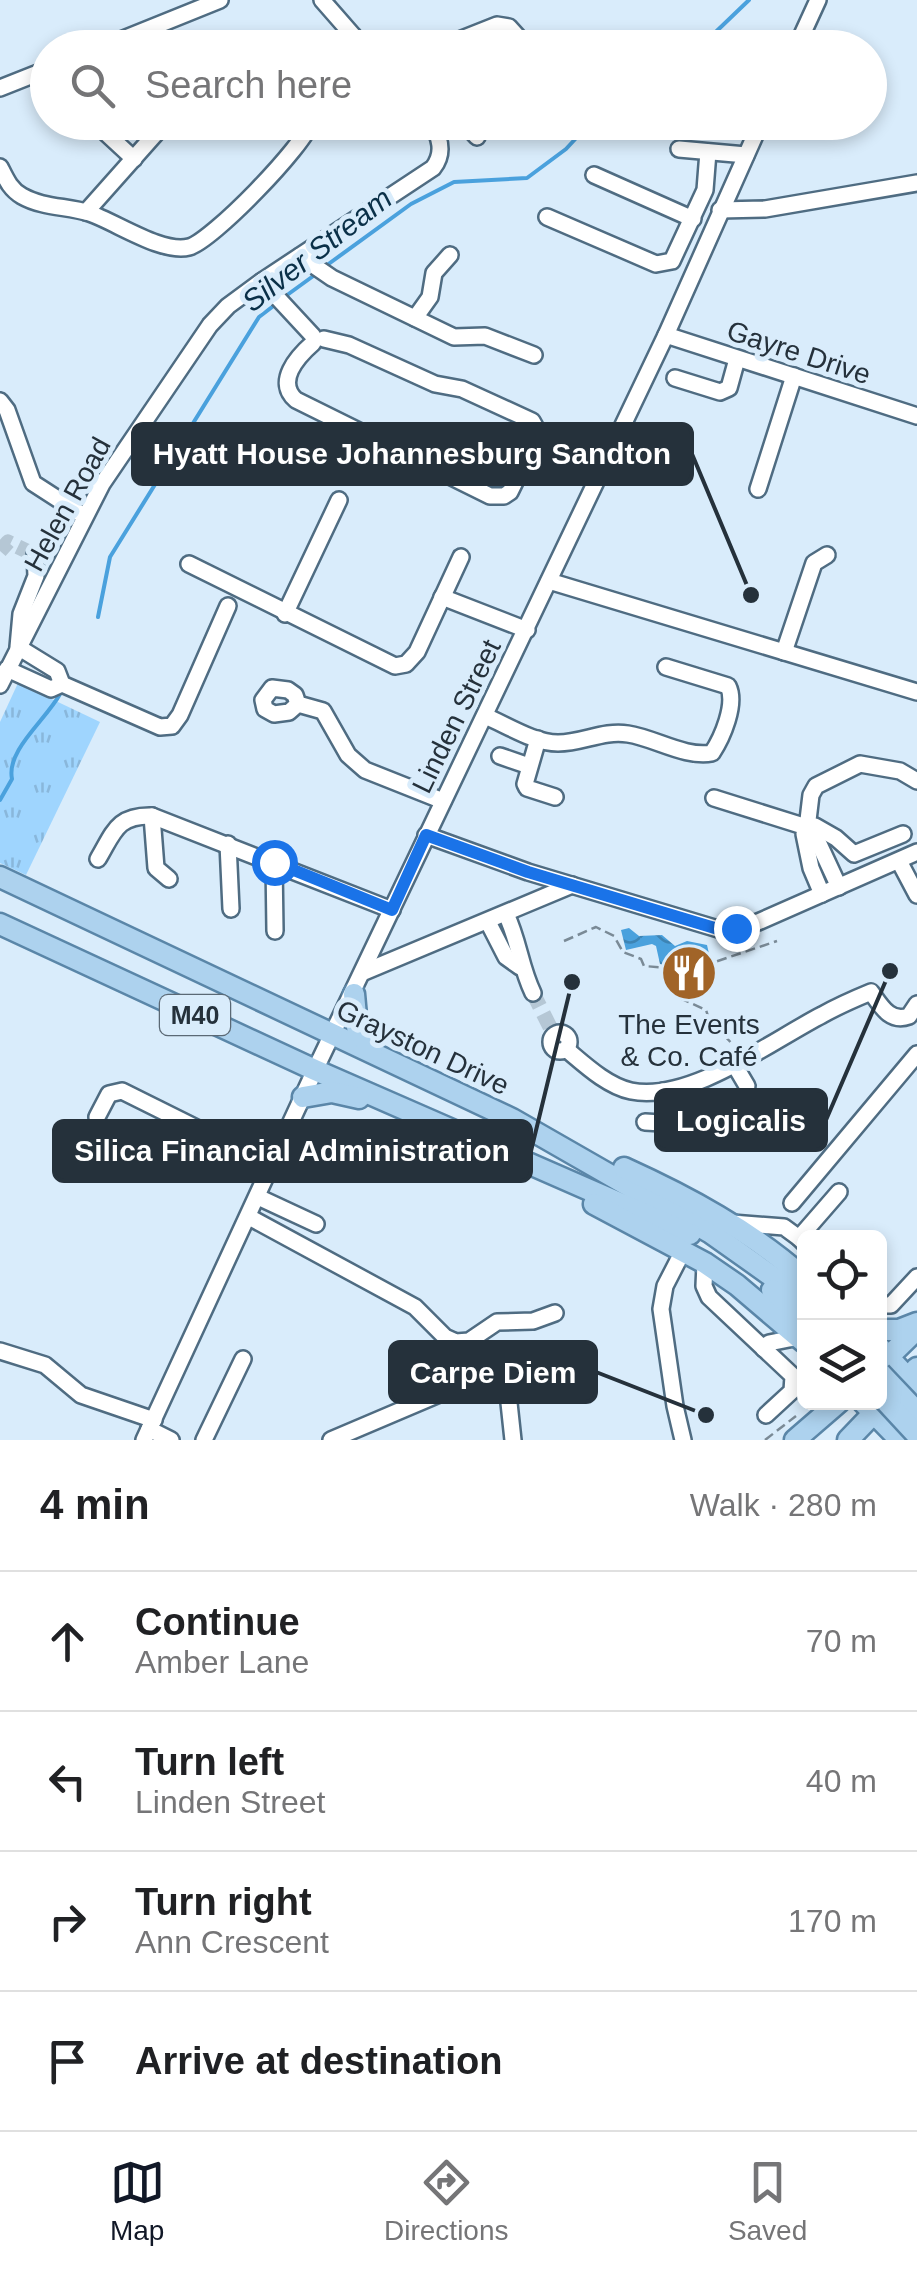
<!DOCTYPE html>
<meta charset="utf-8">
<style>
body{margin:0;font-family:Arial,sans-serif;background:#f6f6f6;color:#202124}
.controls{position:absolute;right:30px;bottom:30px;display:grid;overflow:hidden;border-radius:15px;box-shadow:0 5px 15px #0003}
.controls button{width:90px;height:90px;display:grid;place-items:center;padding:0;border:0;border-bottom:2px solid #e0e0e0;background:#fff;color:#202124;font:50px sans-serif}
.stop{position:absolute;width:30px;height:30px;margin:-22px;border:8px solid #1a73e8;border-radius:50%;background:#fff}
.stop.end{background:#1a73e8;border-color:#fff;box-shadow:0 2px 10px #0008}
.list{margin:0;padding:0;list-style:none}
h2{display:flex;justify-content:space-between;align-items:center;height:130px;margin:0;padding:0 40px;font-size:42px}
h2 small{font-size:32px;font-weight:400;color:#757577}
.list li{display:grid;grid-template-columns:65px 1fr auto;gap:30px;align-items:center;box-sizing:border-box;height:140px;padding:0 40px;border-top:2px solid #e0e0e0}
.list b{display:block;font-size:38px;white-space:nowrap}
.list p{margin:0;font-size:32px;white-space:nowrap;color:#757577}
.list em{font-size:32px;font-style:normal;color:#757577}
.icon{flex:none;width:55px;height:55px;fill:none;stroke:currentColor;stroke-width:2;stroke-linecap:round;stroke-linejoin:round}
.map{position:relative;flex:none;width:917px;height:1440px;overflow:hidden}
.search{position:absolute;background:#fff;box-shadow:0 5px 15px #0003;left:30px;right:30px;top:30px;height:110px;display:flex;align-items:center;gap:25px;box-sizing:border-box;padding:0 35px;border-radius:55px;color:#757577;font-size:38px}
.sheet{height:690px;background:#fff}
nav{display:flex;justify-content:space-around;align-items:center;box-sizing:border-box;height:140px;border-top:2px solid #e0e0e0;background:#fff;font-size:28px;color:#757577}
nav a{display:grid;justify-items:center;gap:5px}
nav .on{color:#111827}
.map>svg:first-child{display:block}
.grass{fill:url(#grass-tufts)}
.water{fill:url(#water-waves)}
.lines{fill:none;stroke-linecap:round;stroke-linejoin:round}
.stream{stroke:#4aa1dd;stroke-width:4}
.minor-tunnel{stroke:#b5c7d5;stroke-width:15;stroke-dasharray:15 8;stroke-linecap:butt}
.minor-casing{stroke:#4f6c82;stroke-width:20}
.major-casing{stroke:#5a86a8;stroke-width:25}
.path{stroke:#7a8a96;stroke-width:2.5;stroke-dasharray:10 5;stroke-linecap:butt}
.minor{stroke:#fff;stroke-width:15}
.major{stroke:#add2ee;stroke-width:20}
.major-bridge-casing{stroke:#5a86a8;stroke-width:25;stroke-linecap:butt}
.major-bridge{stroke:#add2ee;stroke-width:20}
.route{stroke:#1a73e8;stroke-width:12}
.labels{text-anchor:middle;stroke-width:10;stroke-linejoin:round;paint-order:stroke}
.shield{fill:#d9ecfb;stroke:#5b6975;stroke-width:2.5}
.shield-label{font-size:25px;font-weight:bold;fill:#25313b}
.street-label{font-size:28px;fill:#25313b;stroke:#d9ecfb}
.poi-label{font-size:28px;fill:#25313b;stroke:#d9ecfb}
.water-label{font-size:30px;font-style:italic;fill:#0a3048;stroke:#d9ecfb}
.leader{fill:none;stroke:#25313b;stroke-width:4}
.callout-dot{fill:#25313b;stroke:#d9ecfb;stroke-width:4}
.callout{fill:#25313b;stroke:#25313b;stroke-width:4}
.callout-label{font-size:30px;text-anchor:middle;font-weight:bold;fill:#fff}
</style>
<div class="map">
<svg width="917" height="1440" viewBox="0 0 917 1440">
<defs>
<pattern id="grass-tufts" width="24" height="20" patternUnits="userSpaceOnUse" patternTransform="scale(2.5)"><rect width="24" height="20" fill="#9fd5fe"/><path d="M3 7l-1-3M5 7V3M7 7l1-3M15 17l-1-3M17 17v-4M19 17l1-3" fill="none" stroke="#89b7db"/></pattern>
<pattern id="water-waves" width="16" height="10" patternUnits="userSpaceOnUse" patternTransform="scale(2.5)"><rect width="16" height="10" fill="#4aa1dd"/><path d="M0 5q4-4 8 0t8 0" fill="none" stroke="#3d84b4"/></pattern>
</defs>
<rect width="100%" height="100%" fill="#d9ecfb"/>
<path class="grass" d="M 18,683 L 100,722 L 26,875 L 0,863 L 0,722 Z"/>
<path class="water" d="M 629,928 L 639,936 L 662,935 L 675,946 L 687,941 L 707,945 L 710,958 L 704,964 L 694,955 L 678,962 L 674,957 L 667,960 L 669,966 L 660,964 L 656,946 L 652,944 L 626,950 L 621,930 Z"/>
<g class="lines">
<g class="stream">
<path d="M 699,48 L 749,0"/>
<path d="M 323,268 L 411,204 L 454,182 L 527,178 L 566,149 L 591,122"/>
<path d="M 283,298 L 316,274"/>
<path d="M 98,617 L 110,557 L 259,317 L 276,304"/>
<path d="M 0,800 L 12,779 C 6,750 46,720 60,694"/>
</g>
<g class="minor-tunnel">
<path d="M 0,551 L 8,542 L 35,555"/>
<path d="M 533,993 L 550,1027"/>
</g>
<g class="minor-casing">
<g id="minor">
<path d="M 322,0 L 364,48"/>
<path d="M 101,48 L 220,0"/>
<path d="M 327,48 L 353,36"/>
<path d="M 439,48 L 497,25 L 509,27 L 528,48"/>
<path d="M 796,48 L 818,0"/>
<path d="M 0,88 L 48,69"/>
<path d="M 94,122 L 134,159"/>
<path d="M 463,122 L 477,137"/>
<path d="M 679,149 L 746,155"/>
<path d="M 0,167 C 6,179 10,189 22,196 C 43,208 68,206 89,213 C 116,222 162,254 189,247 C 212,241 305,145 311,122"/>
<path d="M 594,175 L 693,219"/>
<path d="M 720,210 L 765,209 L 917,183"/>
<path d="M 86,212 L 166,122"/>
<path d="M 547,217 L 656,264 L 672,261 L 705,190 L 708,152"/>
<path d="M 300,256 L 332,278 L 454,337 L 485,336 L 534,355"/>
<path d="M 262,281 L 313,336"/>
<path d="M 415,318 L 430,297 L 434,273 L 450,255"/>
<path d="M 666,335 L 917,416"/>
<path d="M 313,343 C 297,357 275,382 296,400 L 490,496 L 504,496 L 510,492 L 536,439 L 537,430 L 532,421 L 462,389 L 435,384 L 349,345 L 324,339"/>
<path d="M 675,378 L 720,392 L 729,388 L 737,359"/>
<path d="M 0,401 L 7,410 L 33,483 L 84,516"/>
<path d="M 758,489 L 794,376"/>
<path d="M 35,555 L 36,576 L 21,614 L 18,647 L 57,671 L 62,684 L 160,727 L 172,726 L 180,715 L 228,606"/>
<path d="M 189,564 L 395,666 L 406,664 L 417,652 L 461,557"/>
<path d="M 549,581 L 917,692"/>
<path d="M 442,597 L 527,630"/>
<path d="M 285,614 L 339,500"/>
<path d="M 784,652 L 814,563 L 827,555"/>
<path d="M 7,669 L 51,689 L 62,684"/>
<path d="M 0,685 L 102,484 L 210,325 L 228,306 L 262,281 L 433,168 C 445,153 440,137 431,122"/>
<path d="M 298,704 L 295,695 L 288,690 L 272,688 L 263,700 L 265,709 L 274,714 L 289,712 L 298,704 L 323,711 L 348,755 L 365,770 L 443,801"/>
<path d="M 485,716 C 507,725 534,743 558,743 C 583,743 603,730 628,734 C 655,738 685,758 712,753 C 722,738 737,704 728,686 L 666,667"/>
<path d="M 538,739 L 525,784 L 527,788 L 555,797"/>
<path d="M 500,756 L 529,766"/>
<path d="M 714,798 L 800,825"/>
<path d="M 152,816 L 156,868 L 169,879"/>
<path d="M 808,820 L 811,795 L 816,786 L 860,764 L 900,771 L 917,781"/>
<path d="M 815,826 L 836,838 L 854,854 L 903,834"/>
<path d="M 813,831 L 839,887"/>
<path d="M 804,834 L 811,868 L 822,894"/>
<path d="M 426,835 L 528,872 L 718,929 L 758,922 L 917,852"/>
<path d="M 228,844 L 231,909"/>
<path d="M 98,859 C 114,832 117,815 152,816 L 392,910"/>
<path d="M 899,861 L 917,895"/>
<path d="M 274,862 L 275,931"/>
<path d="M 506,914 C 519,941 520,966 533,993"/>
<path d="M 488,922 L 506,957 L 520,967"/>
<path d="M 364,972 L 572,885"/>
<circle cx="560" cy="1042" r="9"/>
<path d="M 566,1049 C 584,1064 607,1086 631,1091 C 690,1103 771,1041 822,1015 C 838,1006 854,999 871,992 C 881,1006 890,1023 909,1016 L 917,1004"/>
<path d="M 734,1064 L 747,1086"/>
<path d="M 758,1105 L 768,1121"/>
<path d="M 97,1117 L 109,1094 L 122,1091 L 273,1166"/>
<path d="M 645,1122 L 662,1123 C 670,1111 671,1104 663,1091"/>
<path d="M 258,1197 L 316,1224"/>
<path d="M 792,1203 L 917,1054"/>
<path d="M 249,1217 L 415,1307 L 445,1337 L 456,1342 L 469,1341 L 497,1322 L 533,1321 L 555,1313"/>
<path d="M 732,1223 L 784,1227 L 799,1238"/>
<path d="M 804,1243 L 799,1238 L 839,1192"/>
<path d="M 705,1263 L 704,1286 L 709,1297 L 793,1376 L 792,1391 L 766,1415"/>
<path d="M 880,1305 L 891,1305 L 917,1277"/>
<path d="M 764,1349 L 769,1343 L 799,1337"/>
<path d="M 0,1351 L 45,1365 L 81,1395 L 154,1420"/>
<path d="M 149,1429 L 171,1440"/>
<path d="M 144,1440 L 315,1070 L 666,335 L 761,122"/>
<path d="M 204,1440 L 243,1359"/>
<path d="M 331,1440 L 498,1369 L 504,1370 L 506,1375 L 513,1440"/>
<path d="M 683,1440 L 675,1406 L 661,1309 L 665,1286 L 683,1251"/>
</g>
</g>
<g class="major-casing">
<g id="major">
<path d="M 0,877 L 512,1119 L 711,1233 L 804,1299"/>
<path d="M 0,924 L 315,1070 L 690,1234"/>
<path d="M 354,994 L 357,1027 L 372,1052"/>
<path d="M 303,1097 L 332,1092 L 359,1098"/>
<path d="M 624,1168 C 688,1197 751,1231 804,1278"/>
<path d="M 594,1204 L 705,1263 L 737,1285 L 804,1342"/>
<path d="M 772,1290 L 804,1318"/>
<path d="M 880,1330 L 899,1330 L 917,1323"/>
<path d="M 880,1348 L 916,1387"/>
<path d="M 881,1364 L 917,1329"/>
<path d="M 863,1402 L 900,1440"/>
<path d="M 795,1440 L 839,1402"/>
<path d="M 848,1440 L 917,1368"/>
</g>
</g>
<g class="path">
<path d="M 564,941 L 596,927 L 614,936 L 623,952 L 641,959 L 644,966 L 669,968 L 692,957 L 703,966 L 777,941"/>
<path d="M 669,969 L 682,999 L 706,1010 L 709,1019 L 735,1047"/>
<path d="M 765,1440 L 796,1416"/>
</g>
<use href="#minor" class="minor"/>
<use href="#major" class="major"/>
<g class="major-bridge-casing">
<g id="major-bridge">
<path d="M 880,1373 L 917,1412"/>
<path d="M 880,1395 L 917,1435"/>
</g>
</g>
<use href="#major-bridge" class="major-bridge"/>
</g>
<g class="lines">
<path class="route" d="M 274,862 L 392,910 L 426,835 L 528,872 L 718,929 L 736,928"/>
</g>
<defs>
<g id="restaurant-disc" transform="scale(2.875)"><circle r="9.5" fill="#a16428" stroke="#d9ecfb"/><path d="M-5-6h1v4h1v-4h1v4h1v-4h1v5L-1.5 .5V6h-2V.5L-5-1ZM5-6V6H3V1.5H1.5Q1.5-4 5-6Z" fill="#fff"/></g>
</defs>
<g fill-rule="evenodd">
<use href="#restaurant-disc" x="689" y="973"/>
</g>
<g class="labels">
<rect class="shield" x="160" y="995" width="70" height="40" rx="8"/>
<g class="shield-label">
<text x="195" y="1024">M40</text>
</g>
<g class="street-label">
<text transform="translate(799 352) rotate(18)" y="10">Gayre Drive</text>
<text transform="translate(67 504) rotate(-61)" y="10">Helen Road</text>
<text transform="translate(456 716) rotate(-64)" y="10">Linden Street</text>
<text transform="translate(423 1047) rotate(25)" y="10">Grayston Drive</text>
</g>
<g class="poi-label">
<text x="689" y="1034">The Events<tspan x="689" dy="32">&amp; Co. Café</tspan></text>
</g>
<g class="water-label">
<text transform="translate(317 250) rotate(-38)" y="10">Silver Stream</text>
</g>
</g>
<path class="leader" d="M751 595L692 454M890 971L826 1120M572 982L531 1151M706 1415L596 1372"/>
<g class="callout-dot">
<circle cx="751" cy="595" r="10"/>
<circle cx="890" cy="971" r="10"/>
<circle cx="572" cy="982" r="10"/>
<circle cx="706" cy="1415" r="10"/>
</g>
<g class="callout">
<rect x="133" y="424" width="559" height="60" rx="10"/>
<rect x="656" y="1090" width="170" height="60" rx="10"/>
<rect x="54" y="1121" width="477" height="60" rx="10"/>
<rect x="390" y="1342" width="206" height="60" rx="10"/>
</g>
<g class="callout-label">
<text x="412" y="464">Hyatt House Johannesburg Sandton</text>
<text x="741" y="1131">Logicalis</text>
<text x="292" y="1161">Silica Financial Administration</text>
<text x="493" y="1383">Carpe Diem</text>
</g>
</svg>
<div class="controls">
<button><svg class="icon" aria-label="locate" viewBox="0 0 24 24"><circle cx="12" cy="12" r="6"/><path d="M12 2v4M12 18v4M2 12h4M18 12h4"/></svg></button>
<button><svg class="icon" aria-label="layers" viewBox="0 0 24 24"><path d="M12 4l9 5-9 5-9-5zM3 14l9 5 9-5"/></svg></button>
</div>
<div class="stop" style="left:274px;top:862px"></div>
<div class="stop end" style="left:736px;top:928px"></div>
<div class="search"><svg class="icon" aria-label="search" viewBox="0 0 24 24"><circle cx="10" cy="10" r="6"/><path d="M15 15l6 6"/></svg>Search here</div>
</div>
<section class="sheet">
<h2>4 min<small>Walk · 280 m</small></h2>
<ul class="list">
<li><svg class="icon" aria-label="ahead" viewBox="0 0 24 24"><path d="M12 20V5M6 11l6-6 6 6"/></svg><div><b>Continue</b><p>Amber Lane</p></div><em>70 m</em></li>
<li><svg class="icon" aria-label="left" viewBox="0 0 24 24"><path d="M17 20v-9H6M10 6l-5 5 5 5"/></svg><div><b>Turn left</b><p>Linden Street</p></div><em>40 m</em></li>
<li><svg class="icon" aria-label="right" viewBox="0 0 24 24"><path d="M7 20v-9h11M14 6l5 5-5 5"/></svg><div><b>Turn right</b><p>Ann Crescent</p></div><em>170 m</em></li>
<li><svg class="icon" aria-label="arrive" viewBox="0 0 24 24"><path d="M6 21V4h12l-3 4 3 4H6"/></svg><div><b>Arrive at destination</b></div></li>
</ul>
</section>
<nav>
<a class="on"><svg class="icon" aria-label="map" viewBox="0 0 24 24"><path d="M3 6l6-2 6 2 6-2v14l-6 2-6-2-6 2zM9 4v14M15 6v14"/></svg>Map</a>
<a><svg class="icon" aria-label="directions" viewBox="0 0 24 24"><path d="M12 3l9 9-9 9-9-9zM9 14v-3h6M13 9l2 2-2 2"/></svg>Directions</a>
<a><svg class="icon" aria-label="saved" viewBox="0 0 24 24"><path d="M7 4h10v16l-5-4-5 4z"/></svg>Saved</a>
</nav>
